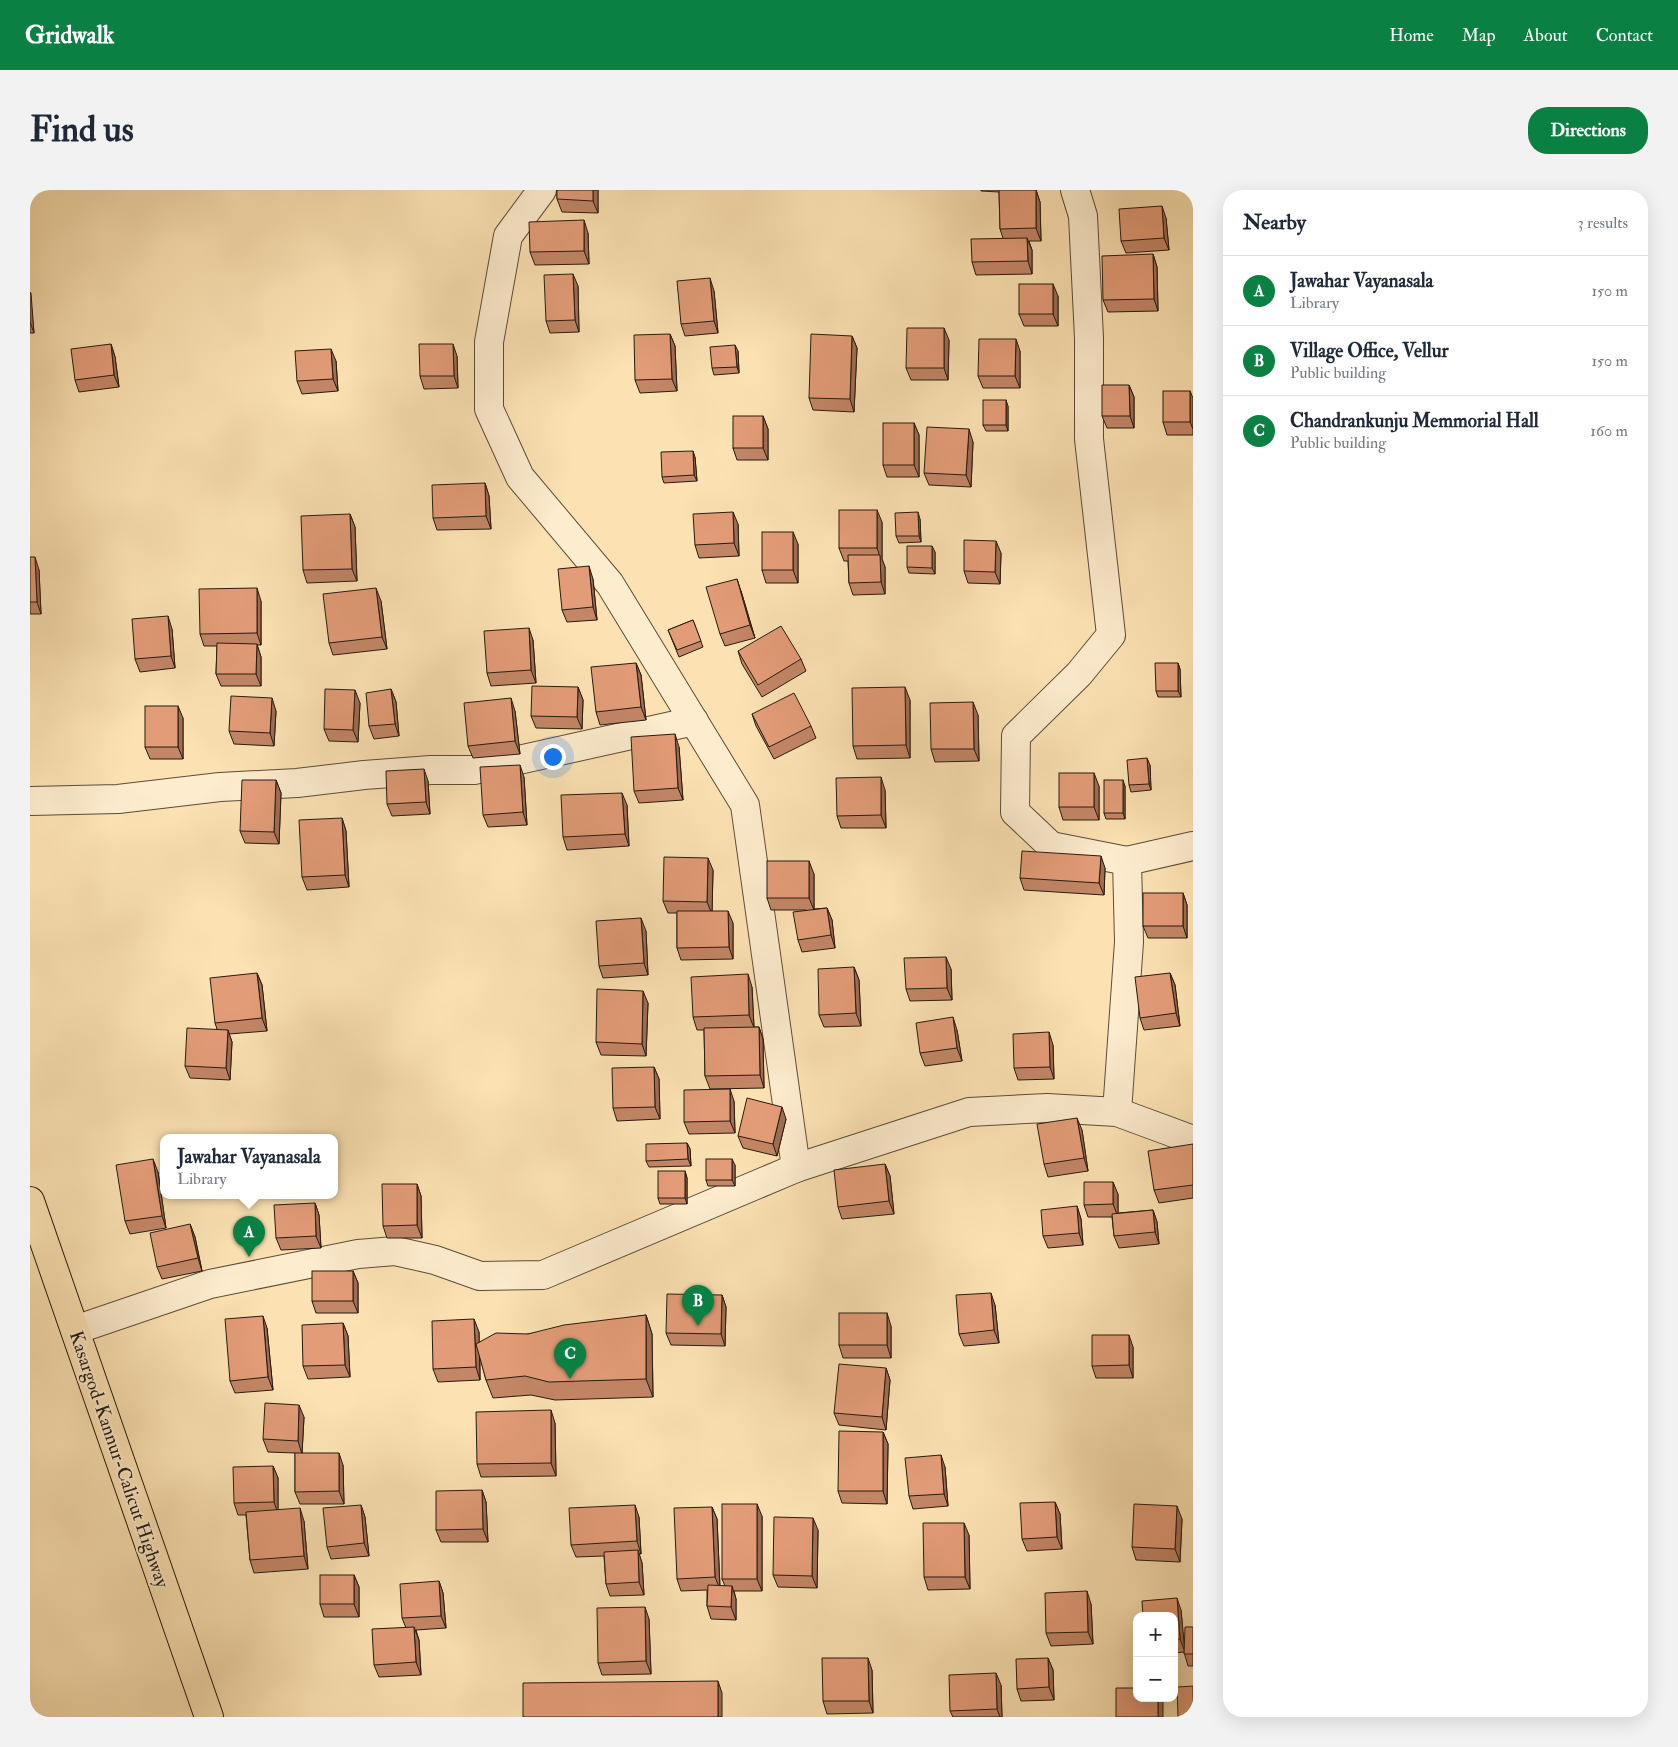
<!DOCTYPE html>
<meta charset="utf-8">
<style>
body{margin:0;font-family:"IM FELL Double Pica",serif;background:#f2f2f3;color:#1f2937}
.controls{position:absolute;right:15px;bottom:15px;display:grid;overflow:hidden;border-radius:10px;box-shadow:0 5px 20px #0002}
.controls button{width:45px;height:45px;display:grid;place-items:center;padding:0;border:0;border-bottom:1px solid #e0e1e3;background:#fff;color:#1f2937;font:25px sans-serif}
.you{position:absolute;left:522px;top:566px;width:18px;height:18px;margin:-12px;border:4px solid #fff;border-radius:50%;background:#1a73e8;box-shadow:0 0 0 8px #1a73e833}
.badge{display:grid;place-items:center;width:32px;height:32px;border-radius:50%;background:#0b8043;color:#fff;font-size:16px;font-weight:700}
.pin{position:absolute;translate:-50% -41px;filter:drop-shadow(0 1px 2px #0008)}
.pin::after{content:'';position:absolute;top:26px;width:18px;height:15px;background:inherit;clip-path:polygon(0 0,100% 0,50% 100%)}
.popup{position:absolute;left:130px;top:944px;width:178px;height:65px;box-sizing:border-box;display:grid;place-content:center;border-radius:10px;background:#fff;filter:drop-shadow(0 1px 4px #0005);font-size:16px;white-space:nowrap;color:#747a83}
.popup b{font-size:19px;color:#1f2937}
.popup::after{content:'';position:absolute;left:50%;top:100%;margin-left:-10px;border:10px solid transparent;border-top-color:#fff}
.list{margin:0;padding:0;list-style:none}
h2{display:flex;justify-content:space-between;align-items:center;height:65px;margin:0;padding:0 20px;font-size:21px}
h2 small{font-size:16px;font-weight:400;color:#747a83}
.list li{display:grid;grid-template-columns:32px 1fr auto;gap:15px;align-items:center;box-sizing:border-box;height:70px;padding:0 20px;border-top:1px solid #e0e1e3}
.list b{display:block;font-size:19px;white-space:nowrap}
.list p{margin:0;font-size:16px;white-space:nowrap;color:#747a83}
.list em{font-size:16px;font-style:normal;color:#747a83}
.map{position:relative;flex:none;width:1163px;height:1527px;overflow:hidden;border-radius:20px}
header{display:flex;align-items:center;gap:30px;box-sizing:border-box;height:70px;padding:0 25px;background:#0b8043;color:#fff}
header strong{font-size:24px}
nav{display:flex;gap:28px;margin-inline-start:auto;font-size:18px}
.intro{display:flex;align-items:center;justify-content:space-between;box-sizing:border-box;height:120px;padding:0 30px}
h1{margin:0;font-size:35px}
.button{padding:12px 22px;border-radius:20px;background:#0b8043;color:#fff;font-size:18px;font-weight:700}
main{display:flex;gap:30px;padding:0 30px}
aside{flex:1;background:#fff;border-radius:20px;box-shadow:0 5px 20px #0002}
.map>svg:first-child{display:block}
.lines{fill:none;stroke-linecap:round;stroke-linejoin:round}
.street-casing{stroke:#5c4c38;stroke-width:30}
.highway-casing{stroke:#261a0f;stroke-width:30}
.street{stroke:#fdecce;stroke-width:28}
.highway{stroke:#fce2b3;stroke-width:28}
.wall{fill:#c38667;stroke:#261a0f}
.shaded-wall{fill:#9f6d54;stroke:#261a0f}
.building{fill:#e39c78;stroke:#261a0f}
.labels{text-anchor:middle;stroke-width:4;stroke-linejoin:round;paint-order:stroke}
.street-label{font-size:19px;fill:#261a0f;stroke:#fdecce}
</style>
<header>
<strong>Gridwalk</strong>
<nav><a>Home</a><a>Map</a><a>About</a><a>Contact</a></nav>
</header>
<div class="intro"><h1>Find us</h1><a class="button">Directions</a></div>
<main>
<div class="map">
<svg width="1163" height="1527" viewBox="0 0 1163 1527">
<rect width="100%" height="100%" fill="#fce2b3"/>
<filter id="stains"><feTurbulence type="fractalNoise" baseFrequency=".004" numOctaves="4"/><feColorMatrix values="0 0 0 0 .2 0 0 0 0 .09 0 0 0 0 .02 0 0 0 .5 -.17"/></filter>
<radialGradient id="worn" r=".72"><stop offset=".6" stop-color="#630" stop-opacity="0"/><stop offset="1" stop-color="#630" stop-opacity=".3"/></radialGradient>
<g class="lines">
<g class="street-casing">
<g id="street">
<path d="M 512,0 L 478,46 L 459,152 L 459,219 L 490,287 L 580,394 L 715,615 L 766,978"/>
<path d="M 1045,0 L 1053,26 L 1059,148 L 1059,249 L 1081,445 L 1049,484 L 986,546 L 985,622 L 1021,656 L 1097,671 L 1099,752 L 1087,922"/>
<path d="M 0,611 L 88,609 L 190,597 L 267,593 L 334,585 L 401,580 L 444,580 L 664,531"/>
<path d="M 1097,671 L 1163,656"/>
<path d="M 45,1140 L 180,1094 L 328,1064 L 365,1061 L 405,1070 L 450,1086 L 513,1085 L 766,978 L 939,922 L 1017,918 L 1087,922 L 1163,950"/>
</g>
</g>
<g class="highway-casing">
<path id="highway" d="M 0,1011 L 179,1527"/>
</g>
<use href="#street" class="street"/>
<use href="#highway" class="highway"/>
</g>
<g class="wall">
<path d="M 527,0 L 568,0 L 568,23 L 532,22 L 527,9 Z"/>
<path d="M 951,0 L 1006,0 L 1010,12 L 1011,51 L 999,51 L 1002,60 L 1002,84 L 946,85 L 942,72 L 973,48 L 970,39 L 969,2 L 951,1 Z"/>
<path d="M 1136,28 L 1139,60 L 1096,63 L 1091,51 Z"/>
<path d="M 558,43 L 559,74 L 505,75 L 500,62 Z"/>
<path d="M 1123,64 L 1127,77 L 1128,121 L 1078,122 L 1073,110 Z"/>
<path d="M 548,96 L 549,142 L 520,143 L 516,131 Z"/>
<path d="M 684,101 L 688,143 L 655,146 L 651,134 Z"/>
<path d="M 0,102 L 4,143 L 0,143 Z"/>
<path d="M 1028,106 L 1028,136 L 994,136 L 989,124 Z"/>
<path d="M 640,144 L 645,156 L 647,201 L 610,203 L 605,190 Z"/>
<path d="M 822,146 L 827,158 L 824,222 L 783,220 L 779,208 Z"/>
<path d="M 919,150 L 918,190 L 881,190 L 876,178 Z"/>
<path d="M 81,154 L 85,167 L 89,197 L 49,202 L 45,190 Z"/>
<path d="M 708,161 L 709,183 L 684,185 L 682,178 Z"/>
<path d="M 990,161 L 990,198 L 953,198 L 948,186 Z"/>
<path d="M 427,166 L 428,198 L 394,199 L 390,186 Z"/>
<path d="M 306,171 L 308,201 L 272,204 L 267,191 Z"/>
<path d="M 1099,195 L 1104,207 L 1104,238 L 1077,238 L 1072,226 Z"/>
<path d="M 1163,208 L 1163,245 L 1137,245 L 1133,232 Z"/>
<path d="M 978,216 L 978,241 L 956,241 L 953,235 Z"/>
<path d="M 733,226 L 738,239 L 738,270 L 707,270 L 703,258 Z"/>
<path d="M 884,233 L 889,245 L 889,287 L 857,287 L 853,275 Z"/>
<path d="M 943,252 L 941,297 L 899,295 L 894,283 Z"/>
<path d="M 665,267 L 667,291 L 634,293 L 632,287 Z"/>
<path d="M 455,293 L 459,306 L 461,339 L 407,340 L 403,328 Z"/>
<path d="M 320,324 L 325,337 L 327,391 L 277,393 L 273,380 Z"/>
<path d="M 890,329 L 891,352 L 869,353 L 866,346 Z"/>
<path d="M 852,332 L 852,369 L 855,377 L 855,404 L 823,405 L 819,393 L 818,371 L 814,371 L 809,358 Z"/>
<path d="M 708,334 L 709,366 L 669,368 L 665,355 Z"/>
<path d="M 768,354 L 768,393 L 736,393 L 732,380 Z"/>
<path d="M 905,362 L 905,384 L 879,383 L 877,377 Z"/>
<path d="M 971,363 L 970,394 L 938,393 L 934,381 Z"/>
<path d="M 0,367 L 9,380 L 11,424 L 0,424 Z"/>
<path d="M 563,389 L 567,430 L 537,432 L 532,420 Z"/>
<path d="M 711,401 L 725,448 L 695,456 L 690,444 Z"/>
<path d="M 231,411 L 231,455 L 227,455 L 231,467 L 231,496 L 191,496 L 186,484 L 187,456 L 174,456 L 170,444 Z"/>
<path d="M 351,411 L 357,459 L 303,465 L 299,453 Z"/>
<path d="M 663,430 L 673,457 L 649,467 L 638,440 Z"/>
<path d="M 142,439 L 145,478 L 110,482 L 105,469 Z"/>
<path d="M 503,450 L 506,493 L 461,496 L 457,483 Z"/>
<path d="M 708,461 L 771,469 L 776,481 L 732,507 L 712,474 Z"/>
<path d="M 606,473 L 611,485 L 616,530 L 570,535 L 566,522 Z"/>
<path d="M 1148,473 L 1150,479 L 1151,507 L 1128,507 L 1126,501 Z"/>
<path d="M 548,497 L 553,510 L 552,539 L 506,538 L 501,526 Z"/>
<path d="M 361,499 L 366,512 L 369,546 L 344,549 L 339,536 Z"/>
<path d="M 880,510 L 880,568 L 827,569 L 823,556 Z"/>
<path d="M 330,513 L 328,552 L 299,551 L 294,539 Z"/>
<path d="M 246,521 L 244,556 L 204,554 L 199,541 Z"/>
<path d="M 485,521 L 490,564 L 443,568 L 438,556 Z"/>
<path d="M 722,524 L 781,536 L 786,548 L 744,569 L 726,536 Z"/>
<path d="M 948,525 L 949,571 L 905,572 L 901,559 Z"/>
<path d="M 153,528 L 153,569 L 120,569 L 115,557 Z"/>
<path d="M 649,557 L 653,610 L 609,613 L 604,601 Z"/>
<path d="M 1120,575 L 1121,600 L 1101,602 L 1099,595 Z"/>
<path d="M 494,587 L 497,635 L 458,637 L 453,625 Z"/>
<path d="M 246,590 L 251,603 L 249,654 L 215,653 L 210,641 Z"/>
<path d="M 398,591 L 400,624 L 362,626 L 357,614 Z"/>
<path d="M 1069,596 L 1069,630 L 1033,630 L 1029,617 Z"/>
<path d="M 1095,596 L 1095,629 L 1076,629 L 1074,623 Z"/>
<path d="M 855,600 L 856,638 L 811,638 L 807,626 Z"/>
<path d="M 597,615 L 599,656 L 537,660 L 533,647 Z"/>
<path d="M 312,628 L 316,641 L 319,697 L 277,700 L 272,687 Z"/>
<path d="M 1075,678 L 1074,705 L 994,700 L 990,688 Z"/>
<path d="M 683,680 L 682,721 L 703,733 L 703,769 L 651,770 L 647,758 L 647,723 L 638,723 L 633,711 Z"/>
<path d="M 784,684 L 784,719 L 797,718 L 802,730 L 805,758 L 772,762 L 768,750 L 776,720 L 741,720 L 737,708 Z"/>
<path d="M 1153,703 L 1157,715 L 1157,748 L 1118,748 L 1113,736 Z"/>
<path d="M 616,741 L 618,785 L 573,788 L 569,776 Z"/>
<path d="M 824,777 L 829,790 L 831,836 L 794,837 L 789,825 Z"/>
<path d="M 921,779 L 922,810 L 880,811 L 876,799 Z"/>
<path d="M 227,783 L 232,795 L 237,841 L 199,844 L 202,852 L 200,890 L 160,888 L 155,876 L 187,839 L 185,833 Z"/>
<path d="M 1140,783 L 1145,795 L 1150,836 L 1114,840 L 1110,828 Z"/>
<path d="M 722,797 L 724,837 L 729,837 L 733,849 L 734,898 L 680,899 L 675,886 L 674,840 L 667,840 L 663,827 Z"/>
<path d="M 618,813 L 616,866 L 571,865 L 566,852 Z"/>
<path d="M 927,840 L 932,871 L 895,876 L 890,863 Z"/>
<path d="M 1023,855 L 1024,889 L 988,890 L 984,878 Z"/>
<path d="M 624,877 L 629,889 L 630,929 L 587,931 L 583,918 Z"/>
<path d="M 704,911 L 705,943 L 659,944 L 654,932 Z"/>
<path d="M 756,929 L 747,966 L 713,958 L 708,946 Z"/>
<path d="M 1052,940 L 1058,981 L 1018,987 L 1014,974 Z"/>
<path d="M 657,953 L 660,959 L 661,976 L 619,977 L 616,971 Z"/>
<path d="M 1163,954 L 1163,1008 L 1129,1013 L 1124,1000 Z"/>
<path d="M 855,974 L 860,986 L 864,1024 L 812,1029 L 808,1017 Z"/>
<path d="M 705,975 L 705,996 L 678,996 L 676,990 Z"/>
<path d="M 655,981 L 657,988 L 657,1014 L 630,1014 L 628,1008 Z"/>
<path d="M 128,982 L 136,1038 L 100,1044 L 95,1031 Z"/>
<path d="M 387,994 L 391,1006 L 392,1048 L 357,1048 L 353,1036 Z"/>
<path d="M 1088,1004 L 1088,1023 L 1123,1020 L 1127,1032 L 1129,1054 L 1089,1058 L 1084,1046 L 1082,1027 L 1058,1027 L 1054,1015 Z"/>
<path d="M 285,1013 L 289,1025 L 291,1058 L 251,1060 L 246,1048 Z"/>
<path d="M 1047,1016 L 1051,1029 L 1053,1055 L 1018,1058 L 1013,1046 Z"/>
<path d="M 160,1034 L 165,1047 L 172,1081 L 132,1089 L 127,1077 Z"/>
<path d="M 323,1081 L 328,1093 L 328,1123 L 286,1123 L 282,1111 Z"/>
<path d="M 692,1105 L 696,1117 L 695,1156 L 641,1155 L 636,1143 Z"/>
<path d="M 965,1115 L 969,1153 L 934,1156 L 929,1144 Z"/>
<path d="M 616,1125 L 622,1144 L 623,1207 L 525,1210 L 501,1205 L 463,1208 L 456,1190 L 450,1167 L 450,1190 L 408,1192 L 403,1179 L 449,1142 L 449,1153 L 498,1144 Z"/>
<path d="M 313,1133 L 318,1146 L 320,1187 L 278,1189 L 273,1176 Z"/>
<path d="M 861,1136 L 861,1168 L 813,1168 L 809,1155 Z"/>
<path d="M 237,1138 L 243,1200 L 205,1203 L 200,1191 Z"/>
<path d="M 1103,1157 L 1103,1188 L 1066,1188 L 1062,1176 Z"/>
<path d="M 856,1178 L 860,1190 L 856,1240 L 809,1235 L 804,1223 Z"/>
<path d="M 274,1227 L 272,1263 L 313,1275 L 314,1314 L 270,1314 L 265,1302 L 265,1263 L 238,1262 L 233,1249 Z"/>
<path d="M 525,1233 L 526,1286 L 451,1287 L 447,1274 Z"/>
<path d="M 853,1242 L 858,1254 L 857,1314 L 812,1313 L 808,1301 Z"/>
<path d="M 243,1276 L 248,1288 L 248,1320 L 274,1331 L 278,1379 L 224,1383 L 220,1370 L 216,1325 L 208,1325 L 204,1313 Z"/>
<path d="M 915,1277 L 918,1316 L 883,1319 L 879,1306 Z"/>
<path d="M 452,1300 L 456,1312 L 458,1352 L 411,1352 L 406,1340 Z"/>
<path d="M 1025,1312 L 1030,1324 L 1032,1359 L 997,1361 L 992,1349 Z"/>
<path d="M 331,1315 L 335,1327 L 339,1366 L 301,1369 L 297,1357 Z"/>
<path d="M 682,1317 L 687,1329 L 690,1396 L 695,1396 L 692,1389 L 732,1326 L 732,1401 L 704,1401 L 706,1409 L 706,1430 L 681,1429 L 677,1416 L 677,1400 L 651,1401 L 647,1389 Z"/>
<path d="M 609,1327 L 611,1364 L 609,1364 L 612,1373 L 614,1405 L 580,1406 L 576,1394 L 574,1366 L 546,1367 L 541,1355 Z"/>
<path d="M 1152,1329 L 1150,1372 L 1106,1370 L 1102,1357 Z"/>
<path d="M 788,1340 L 787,1398 L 748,1397 L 743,1385 Z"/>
<path d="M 939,1345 L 940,1399 L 898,1400 L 894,1387 Z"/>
<path d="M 324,1385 L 329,1397 L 329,1427 L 294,1427 L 290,1414 Z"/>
<path d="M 409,1391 L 413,1403 L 416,1438 L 386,1440 L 389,1450 L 391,1485 L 349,1487 L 344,1475 L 376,1438 L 372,1428 Z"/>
<path d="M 1061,1414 L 1063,1454 L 1021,1456 L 1016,1443 Z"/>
<path d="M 1151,1420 L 1154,1458 L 1163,1437 L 1163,1476 L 1158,1476 L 1154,1462 L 1144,1463 L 1144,1426 Z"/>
<path d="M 619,1429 L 621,1484 L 572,1485 L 568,1473 Z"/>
<path d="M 1018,1468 L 1023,1480 L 1024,1510 L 991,1511 L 987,1499 Z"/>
<path d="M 842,1480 L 843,1523 L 797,1524 L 793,1511 Z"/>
<path d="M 971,1495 L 972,1527 L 923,1527 L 920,1521 Z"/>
</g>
<g class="shaded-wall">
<path d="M 563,0 L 568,0 L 568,23 L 563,11 Z"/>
<path d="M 1006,0 L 1010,12 L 1011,51 L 1006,38 Z"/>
<path d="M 1132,16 L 1136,28 L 1139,60 L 1134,48 Z"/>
<path d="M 554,30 L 558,43 L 559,74 L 554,61 Z"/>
<path d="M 997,48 L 1002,60 L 1002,84 L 998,71 Z"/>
<path d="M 1123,64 L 1127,77 L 1128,121 L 1124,109 Z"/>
<path d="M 543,84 L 548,96 L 549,142 L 545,130 Z"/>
<path d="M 680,88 L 684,101 L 688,143 L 684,131 Z"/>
<path d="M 1023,94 L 1028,106 L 1028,136 L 1023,124 Z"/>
<path d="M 0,102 L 1,103 L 4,143 L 0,132 Z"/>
<path d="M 914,138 L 919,150 L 918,190 L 914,178 Z"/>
<path d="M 640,144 L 645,156 L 647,201 L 642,189 Z"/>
<path d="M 822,146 L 827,158 L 824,222 L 820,209 Z"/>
<path d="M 986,149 L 990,161 L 990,198 L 985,186 Z"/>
<path d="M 81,154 L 85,167 L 89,197 L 84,185 Z"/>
<path d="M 423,154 L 427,166 L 428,198 L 424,186 Z"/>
<path d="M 705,155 L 708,161 L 709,183 L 707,177 Z"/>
<path d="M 301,159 L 306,171 L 308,201 L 303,189 Z"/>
<path d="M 1099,195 L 1104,207 L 1104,238 L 1100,226 Z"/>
<path d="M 1160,201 L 1163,208 L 1163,239 L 1160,232 Z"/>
<path d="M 976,210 L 978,216 L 978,241 L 976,235 Z"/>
<path d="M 733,226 L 738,239 L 738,270 L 733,258 Z"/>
<path d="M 884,233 L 889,245 L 889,287 L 884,275 Z"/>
<path d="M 939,239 L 943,252 L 941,297 L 936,285 Z"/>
<path d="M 663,261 L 665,267 L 667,291 L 664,285 Z"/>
<path d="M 455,293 L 459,306 L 461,339 L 456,326 Z"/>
<path d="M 847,320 L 852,332 L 852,369 L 855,377 L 855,404 L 851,392 L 850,367 L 847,358 Z"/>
<path d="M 703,322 L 708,334 L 709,366 L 704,353 Z"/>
<path d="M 888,322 L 890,329 L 891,352 L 889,346 Z"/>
<path d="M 320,324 L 325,337 L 327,391 L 322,379 Z"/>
<path d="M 763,342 L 768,354 L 768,393 L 763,380 Z"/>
<path d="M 966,351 L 971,363 L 970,394 L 965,382 Z"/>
<path d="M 902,356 L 905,362 L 905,384 L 902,378 Z"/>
<path d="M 5,367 L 9,380 L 11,424 L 7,412 Z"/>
<path d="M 559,376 L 563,389 L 567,430 L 563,417 Z"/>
<path d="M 707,389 L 711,401 L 725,448 L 720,435 Z"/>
<path d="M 227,398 L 231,411 L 231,455 L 227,443 Z"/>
<path d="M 346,398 L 351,411 L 357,459 L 352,447 Z"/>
<path d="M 138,426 L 142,439 L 145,478 L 141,466 Z"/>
<path d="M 499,438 L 503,450 L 506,493 L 501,480 Z"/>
<path d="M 227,454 L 231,467 L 231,496 L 226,484 Z"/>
<path d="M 606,473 L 611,485 L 616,530 L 611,517 Z"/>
<path d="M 1148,473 L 1150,479 L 1151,507 L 1148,501 Z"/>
<path d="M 548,497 L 553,510 L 552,539 L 547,527 Z"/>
<path d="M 875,497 L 880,510 L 880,568 L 876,555 Z"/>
<path d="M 361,499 L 366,512 L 369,546 L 365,534 Z"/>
<path d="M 325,500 L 330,513 L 328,552 L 323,540 Z"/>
<path d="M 242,508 L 246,521 L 244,556 L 240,543 Z"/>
<path d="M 481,508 L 485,521 L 490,564 L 485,551 Z"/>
<path d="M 943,512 L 948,525 L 949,571 L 944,559 Z"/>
<path d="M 148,516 L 153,528 L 153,569 L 148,557 Z"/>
<path d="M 645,544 L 649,557 L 653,610 L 648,598 Z"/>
<path d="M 1117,568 L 1120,575 L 1121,600 L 1119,594 Z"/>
<path d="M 490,575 L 494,587 L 497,635 L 493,622 Z"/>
<path d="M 394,579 L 398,591 L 400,624 L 396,612 Z"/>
<path d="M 1064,583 L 1069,596 L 1069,630 L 1064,617 Z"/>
<path d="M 851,587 L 855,600 L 856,638 L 851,625 Z"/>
<path d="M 246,590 L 251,603 L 249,654 L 244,642 Z"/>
<path d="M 1093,590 L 1095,596 L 1095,629 L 1093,623 Z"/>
<path d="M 592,603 L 597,615 L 599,656 L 595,644 Z"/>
<path d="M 312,628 L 316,641 L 319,697 L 315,685 Z"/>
<path d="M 1071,666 L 1075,678 L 1074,705 L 1069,693 Z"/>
<path d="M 678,668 L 683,680 L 682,724 L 677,712 Z"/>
<path d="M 779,671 L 784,684 L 784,720 L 779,708 Z"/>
<path d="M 1153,703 L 1157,715 L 1157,748 L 1153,736 Z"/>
<path d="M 797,718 L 802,730 L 805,758 L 801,745 Z"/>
<path d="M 698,721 L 703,733 L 703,769 L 699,757 Z"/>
<path d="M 611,728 L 616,741 L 618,785 L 614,773 Z"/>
<path d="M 916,767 L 921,779 L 922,810 L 917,798 Z"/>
<path d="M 824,777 L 829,790 L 831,836 L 826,823 Z"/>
<path d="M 227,783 L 232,795 L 237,841 L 232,828 Z"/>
<path d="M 1140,783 L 1145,795 L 1150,836 L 1146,823 Z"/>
<path d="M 718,784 L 722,797 L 724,838 L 719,825 Z"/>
<path d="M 613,801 L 618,813 L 616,866 L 612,854 Z"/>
<path d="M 923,827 L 927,840 L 932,871 L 927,858 Z"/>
<path d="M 729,837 L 733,849 L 734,898 L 730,885 Z"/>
<path d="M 198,840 L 202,852 L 200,890 L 196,878 Z"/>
<path d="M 1019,842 L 1023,855 L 1024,889 L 1020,877 Z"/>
<path d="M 624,877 L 629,889 L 630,929 L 625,917 Z"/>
<path d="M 700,899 L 704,911 L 705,943 L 700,931 Z"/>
<path d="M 752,917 L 756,929 L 747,966 L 743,954 Z"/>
<path d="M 1047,928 L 1052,940 L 1058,981 L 1054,968 Z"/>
<path d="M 657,953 L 660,959 L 661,976 L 658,969 Z"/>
<path d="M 123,969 L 128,982 L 136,1038 L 132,1026 Z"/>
<path d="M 702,969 L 705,975 L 705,996 L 702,990 Z"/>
<path d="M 855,974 L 860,986 L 864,1024 L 859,1011 Z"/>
<path d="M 655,981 L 657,988 L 657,1014 L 655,1008 Z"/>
<path d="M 1083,992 L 1088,1004 L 1088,1027 L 1083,1014 Z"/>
<path d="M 387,994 L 391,1006 L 392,1048 L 387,1035 Z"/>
<path d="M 285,1013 L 289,1025 L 291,1058 L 286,1046 Z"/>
<path d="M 1047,1016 L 1051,1029 L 1053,1055 L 1049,1043 Z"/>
<path d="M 1123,1020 L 1127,1032 L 1129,1054 L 1125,1042 Z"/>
<path d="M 160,1034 L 165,1047 L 172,1081 L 168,1068 Z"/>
<path d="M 323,1081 L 328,1093 L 328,1123 L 323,1111 Z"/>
<path d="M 961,1103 L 965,1115 L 969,1153 L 964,1140 Z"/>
<path d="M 692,1105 L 696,1117 L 695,1156 L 691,1144 Z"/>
<path d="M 857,1123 L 861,1136 L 861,1168 L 857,1155 Z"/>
<path d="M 616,1125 L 622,1144 L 623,1207 L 616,1189 Z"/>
<path d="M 233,1126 L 237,1138 L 243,1200 L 238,1187 Z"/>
<path d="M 444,1129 L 449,1142 L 450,1190 L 446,1177 Z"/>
<path d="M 313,1133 L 318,1146 L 320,1187 L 315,1175 Z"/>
<path d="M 1099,1145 L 1103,1157 L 1103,1188 L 1099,1175 Z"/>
<path d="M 856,1178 L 860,1190 L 856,1240 L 852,1227 Z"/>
<path d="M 269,1215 L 274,1227 L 272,1264 L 268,1251 Z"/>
<path d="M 521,1220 L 525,1233 L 526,1286 L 521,1273 Z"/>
<path d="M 853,1242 L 858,1254 L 857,1314 L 853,1301 Z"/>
<path d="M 309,1263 L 313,1275 L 314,1314 L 309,1301 Z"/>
<path d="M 911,1265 L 915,1277 L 918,1316 L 914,1304 Z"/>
<path d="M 243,1276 L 248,1288 L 248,1324 L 244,1312 Z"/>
<path d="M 452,1300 L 456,1312 L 458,1352 L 453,1339 Z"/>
<path d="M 1025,1312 L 1030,1324 L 1032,1359 L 1027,1347 Z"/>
<path d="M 727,1314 L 732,1326 L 732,1401 L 727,1389 Z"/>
<path d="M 331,1315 L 335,1327 L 339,1366 L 334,1353 Z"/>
<path d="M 605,1315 L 609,1327 L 611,1364 L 607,1351 Z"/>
<path d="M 1147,1316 L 1152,1329 L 1150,1372 L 1145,1359 Z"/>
<path d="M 682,1317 L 687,1329 L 690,1399 L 685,1387 Z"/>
<path d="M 270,1318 L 274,1331 L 278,1379 L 274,1366 Z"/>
<path d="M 783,1328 L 788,1340 L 787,1398 L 782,1386 Z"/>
<path d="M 934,1333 L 939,1345 L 940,1399 L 935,1387 Z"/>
<path d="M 608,1360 L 612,1373 L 614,1405 L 609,1392 Z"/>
<path d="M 324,1385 L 329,1397 L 329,1427 L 324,1414 Z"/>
<path d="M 409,1391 L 413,1403 L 416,1438 L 411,1426 Z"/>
<path d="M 702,1396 L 706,1409 L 706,1430 L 701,1417 Z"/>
<path d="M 1057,1401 L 1061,1414 L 1063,1454 L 1058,1442 Z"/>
<path d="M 1147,1408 L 1151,1420 L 1155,1462 L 1150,1449 Z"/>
<path d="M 615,1417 L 619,1429 L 621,1484 L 616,1471 Z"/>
<path d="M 384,1437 L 389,1450 L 391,1485 L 386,1472 Z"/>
<path d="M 838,1468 L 842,1480 L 843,1523 L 839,1511 Z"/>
<path d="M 1018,1468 L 1023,1480 L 1024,1510 L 1019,1497 Z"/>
<path d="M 966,1483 L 971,1495 L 972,1527 L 970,1527 L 967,1519 Z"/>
<path d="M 688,1491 L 692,1503 L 692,1527 L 688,1527 Z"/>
<path d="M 1128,1508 L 1132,1508 L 1133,1510 L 1133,1527 L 1128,1527 Z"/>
</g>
<g class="building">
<path d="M 527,0 L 563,0 L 563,11 L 527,9 Z"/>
<path d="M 969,0 L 1006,0 L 1006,38 L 970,39 Z"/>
<path d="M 1132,16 L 1134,48 L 1091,51 L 1089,19 Z"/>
<path d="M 554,30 L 554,61 L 500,62 L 499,32 Z"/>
<path d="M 997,48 L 998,71 L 942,72 L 941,49 Z"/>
<path d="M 1123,64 L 1124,109 L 1073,110 L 1072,66 Z"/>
<path d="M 543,84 L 545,130 L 516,131 L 514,85 Z"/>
<path d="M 680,88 L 684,131 L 651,134 L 647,91 Z"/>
<rect x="989" y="94" width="34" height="30"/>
<path d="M 877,138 L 914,138 L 914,178 L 876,178 Z"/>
<path d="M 640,144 L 642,189 L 605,190 L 604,145 Z"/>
<path d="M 781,144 L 822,146 L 820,209 L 779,208 Z"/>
<path d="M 949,149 L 986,149 L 985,186 L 948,186 Z"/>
<path d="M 81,154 L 84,185 L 45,190 L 41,159 Z"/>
<path d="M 389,154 L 423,154 L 424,186 L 390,186 Z"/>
<path d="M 705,155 L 707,177 L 682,178 L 680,157 Z"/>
<path d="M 301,159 L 303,189 L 267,191 L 265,161 Z"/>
<path d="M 1072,195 L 1099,195 L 1100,226 L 1072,226 Z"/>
<rect x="1133" y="201" width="27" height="31"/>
<rect x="953" y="210" width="23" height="25"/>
<rect x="703" y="226" width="30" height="32"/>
<rect x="853" y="233" width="31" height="42"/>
<path d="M 897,237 L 939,239 L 936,285 L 894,283 Z"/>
<path d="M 663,261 L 664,285 L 632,287 L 631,262 Z"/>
<path d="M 455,293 L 456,326 L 403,328 L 402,295 Z"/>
<rect x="809" y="320" width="38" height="38"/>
<path d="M 703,322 L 704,353 L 665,355 L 663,324 Z"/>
<path d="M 888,322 L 889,346 L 866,346 L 865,323 Z"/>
<path d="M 320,324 L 322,379 L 273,380 L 271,326 Z"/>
<rect x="732" y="342" width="31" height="38"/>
<path d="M 934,350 L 966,351 L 965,382 L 934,381 Z"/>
<path d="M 877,356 L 902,356 L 902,378 L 877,377 Z"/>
<path d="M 818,365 L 850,365 L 851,392 L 819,393 Z"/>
<path d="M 0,367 L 5,367 L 7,412 L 0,412 Z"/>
<path d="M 559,376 L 563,417 L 532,420 L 528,379 Z"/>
<path d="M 707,389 L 720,435 L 690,444 L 676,397 Z"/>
<path d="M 227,398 L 227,443 L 170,444 L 169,399 Z"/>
<path d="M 346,398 L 352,447 L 299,453 L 293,404 Z"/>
<path d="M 138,426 L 141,466 L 105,469 L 102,429 Z"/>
<path d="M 663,430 L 671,451 L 647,460 L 638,440 Z"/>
<path d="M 751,436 L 771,469 L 728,495 L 708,461 Z"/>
<path d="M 499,438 L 501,480 L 457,483 L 454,441 Z"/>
<path d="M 187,453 L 227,454 L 226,484 L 186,484 Z"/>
<path d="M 606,473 L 611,517 L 566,522 L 561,477 Z"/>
<path d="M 1125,473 L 1148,473 L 1148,501 L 1126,501 Z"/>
<path d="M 502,496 L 548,497 L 547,527 L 501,526 Z"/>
<path d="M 875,497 L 876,555 L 823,556 L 822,498 Z"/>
<path d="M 295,499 L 325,500 L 323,540 L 294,539 Z"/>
<path d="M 361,499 L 365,534 L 339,536 L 336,503 Z"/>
<path d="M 764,503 L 781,536 L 739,557 L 722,524 Z"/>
<path d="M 201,506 L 242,508 L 240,543 L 199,541 Z"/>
<path d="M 481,508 L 485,551 L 438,556 L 434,513 Z"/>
<path d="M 943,512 L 944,559 L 901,559 L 900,513 Z"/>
<rect x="115" y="516" width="33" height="41"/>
<path d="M 645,544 L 648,598 L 604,601 L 601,547 Z"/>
<path d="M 1117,568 L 1119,594 L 1099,595 L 1097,570 Z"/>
<path d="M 490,575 L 493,622 L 453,625 L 450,577 Z"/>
<path d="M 394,579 L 396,612 L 357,614 L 356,581 Z"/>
<rect x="1029" y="583" width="35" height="34"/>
<path d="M 851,587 L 851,625 L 807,626 L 806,588 Z"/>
<path d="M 212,590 L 246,590 L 244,642 L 210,641 Z"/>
<rect x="1074" y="590" width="19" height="33"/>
<path d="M 592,603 L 595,644 L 533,647 L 531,605 Z"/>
<path d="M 312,628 L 315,685 L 272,687 L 269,630 Z"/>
<path d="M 992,661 L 1071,666 L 1069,693 L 990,688 Z"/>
<path d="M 634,667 L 678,668 L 677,712 L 633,711 Z"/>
<rect x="737" y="671" width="42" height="37"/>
<rect x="1113" y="703" width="40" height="33"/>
<path d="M 797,718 L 801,745 L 768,750 L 763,722 Z"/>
<path d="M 647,721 L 698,721 L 699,757 L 647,758 Z"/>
<path d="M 611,728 L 614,773 L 569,776 L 566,731 Z"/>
<path d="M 916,767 L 917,798 L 876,799 L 874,768 Z"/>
<path d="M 824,777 L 826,823 L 789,825 L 788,779 Z"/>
<path d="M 227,783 L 232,828 L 185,833 L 180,788 Z"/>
<path d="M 1140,783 L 1146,823 L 1110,828 L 1105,787 Z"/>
<path d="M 718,784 L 719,825 L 663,827 L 661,787 Z"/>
<path d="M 567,799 L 613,801 L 612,854 L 566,852 Z"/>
<path d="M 923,827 L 927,858 L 890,863 L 886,833 Z"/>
<path d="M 729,837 L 730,885 L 675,886 L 674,838 Z"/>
<path d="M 157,838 L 198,840 L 196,878 L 155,876 Z"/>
<path d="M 1019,842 L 1020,877 L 984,878 L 983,844 Z"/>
<path d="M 624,877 L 625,917 L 583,918 L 582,878 Z"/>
<path d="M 700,899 L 700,931 L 654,932 L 654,900 Z"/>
<path d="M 717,908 L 752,917 L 743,954 L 708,946 Z"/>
<path d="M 1047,928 L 1054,968 L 1014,974 L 1007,934 Z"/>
<path d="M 657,953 L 658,969 L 616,971 L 616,954 Z"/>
<path d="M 1163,954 L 1163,995 L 1124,1000 L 1118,961 Z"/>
<path d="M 123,969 L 132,1026 L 95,1031 L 86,975 Z"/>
<rect x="676" y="969" width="26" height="21"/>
<path d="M 855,974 L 859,1011 L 808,1017 L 804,980 Z"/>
<rect x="628" y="981" width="27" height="27"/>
<path d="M 1054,992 L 1083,992 L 1083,1014 L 1054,1015 Z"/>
<path d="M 352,994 L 387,994 L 387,1035 L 353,1036 Z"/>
<path d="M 285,1013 L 286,1046 L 246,1048 L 244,1015 Z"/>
<path d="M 1047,1016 L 1049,1043 L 1013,1046 L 1011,1020 Z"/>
<path d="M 1123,1020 L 1125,1042 L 1084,1046 L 1082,1024 Z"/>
<path d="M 160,1034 L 168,1068 L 127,1077 L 120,1043 Z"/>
<rect x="282" y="1081" width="41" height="30"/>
<path d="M 961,1103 L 964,1140 L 929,1144 L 926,1105 Z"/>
<path d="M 637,1104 L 692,1105 L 691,1144 L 636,1143 Z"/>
<rect x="809" y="1123" width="48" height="32"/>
<path d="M 616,1125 L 616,1189 L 519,1192 L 495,1186 L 456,1190 L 446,1154 L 466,1143 L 498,1144 L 534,1135 Z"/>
<path d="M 233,1126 L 238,1187 L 200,1191 L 195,1129 Z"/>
<path d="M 444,1129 L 446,1177 L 403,1179 L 402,1131 Z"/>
<path d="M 313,1133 L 315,1175 L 273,1176 L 272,1135 Z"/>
<path d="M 1062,1145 L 1099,1145 L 1099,1175 L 1062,1176 Z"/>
<path d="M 809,1174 L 856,1178 L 852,1227 L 804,1223 Z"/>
<path d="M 235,1213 L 269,1215 L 268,1251 L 233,1249 Z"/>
<path d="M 521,1220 L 521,1273 L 447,1274 L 446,1222 Z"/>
<path d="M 809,1241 L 853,1242 L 853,1301 L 808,1301 Z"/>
<path d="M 265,1263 L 309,1263 L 309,1301 L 265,1302 Z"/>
<path d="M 911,1265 L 914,1304 L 879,1306 L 875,1268 Z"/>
<path d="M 243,1276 L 244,1312 L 204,1313 L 203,1277 Z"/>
<path d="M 452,1300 L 453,1339 L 406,1340 L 406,1301 Z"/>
<path d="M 1025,1312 L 1027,1347 L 992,1349 L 990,1313 Z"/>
<rect x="692" y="1314" width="35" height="75"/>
<path d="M 1104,1314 L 1147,1316 L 1145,1359 L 1102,1357 Z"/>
<path d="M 331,1315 L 334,1353 L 297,1357 L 293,1318 Z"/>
<path d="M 605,1315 L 607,1351 L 541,1355 L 539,1318 Z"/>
<path d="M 682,1317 L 685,1387 L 647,1389 L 644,1318 Z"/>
<path d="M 270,1318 L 274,1366 L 220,1370 L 216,1322 Z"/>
<path d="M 744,1327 L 783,1328 L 782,1386 L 743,1385 Z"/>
<path d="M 893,1333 L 934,1333 L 935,1387 L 894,1387 Z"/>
<path d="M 608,1360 L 609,1392 L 576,1394 L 574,1362 Z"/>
<rect x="290" y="1385" width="34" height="29"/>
<path d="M 409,1391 L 411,1426 L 372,1428 L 370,1394 Z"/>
<path d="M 678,1395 L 702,1396 L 701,1417 L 677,1416 Z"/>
<path d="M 1057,1401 L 1058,1442 L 1016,1443 L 1015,1403 Z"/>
<path d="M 1147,1408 L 1150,1449 L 1144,1450 L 1144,1426 L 1113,1426 L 1112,1411 Z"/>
<path d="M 615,1417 L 616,1471 L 568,1473 L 567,1418 Z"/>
<path d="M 384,1437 L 386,1472 L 344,1475 L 342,1439 Z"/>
<path d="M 1155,1437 L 1163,1437 L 1163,1464 L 1154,1464 Z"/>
<path d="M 792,1468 L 838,1468 L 839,1511 L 793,1511 Z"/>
<path d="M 1018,1468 L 1019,1497 L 987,1499 L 986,1469 Z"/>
<path d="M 966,1483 L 967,1519 L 920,1521 L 919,1485 Z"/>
<path d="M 688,1491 L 688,1527 L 493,1527 L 493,1493 Z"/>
<path d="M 1163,1496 L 1163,1527 L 1148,1527 L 1147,1497 Z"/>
<path d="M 1086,1498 L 1107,1498 L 1107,1508 L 1128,1508 L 1128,1527 L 1086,1527 Z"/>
</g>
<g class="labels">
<g class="street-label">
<text transform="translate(90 1269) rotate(71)" y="7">Kasargod-Kannur-Calicut Highway</text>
</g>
</g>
<rect width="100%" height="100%" filter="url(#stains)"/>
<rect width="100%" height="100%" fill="url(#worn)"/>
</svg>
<div class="controls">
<button>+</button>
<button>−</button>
</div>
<div class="you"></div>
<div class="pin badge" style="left:219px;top:1067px">A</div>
<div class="popup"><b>Jawahar Vayanasala</b>Library</div>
<div class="pin badge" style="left:668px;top:1136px">B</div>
<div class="pin badge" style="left:540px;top:1189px">C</div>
</div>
<aside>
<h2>Nearby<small>3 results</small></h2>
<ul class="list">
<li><span class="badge">A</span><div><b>Jawahar Vayanasala</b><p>Library</p></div><em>150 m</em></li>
<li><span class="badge">B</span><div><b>Village Office, Vellur</b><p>Public building</p></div><em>150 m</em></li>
<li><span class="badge">C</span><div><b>Chandrankunju Memmorial Hall</b><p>Public building</p></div><em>160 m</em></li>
</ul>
</aside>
</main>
